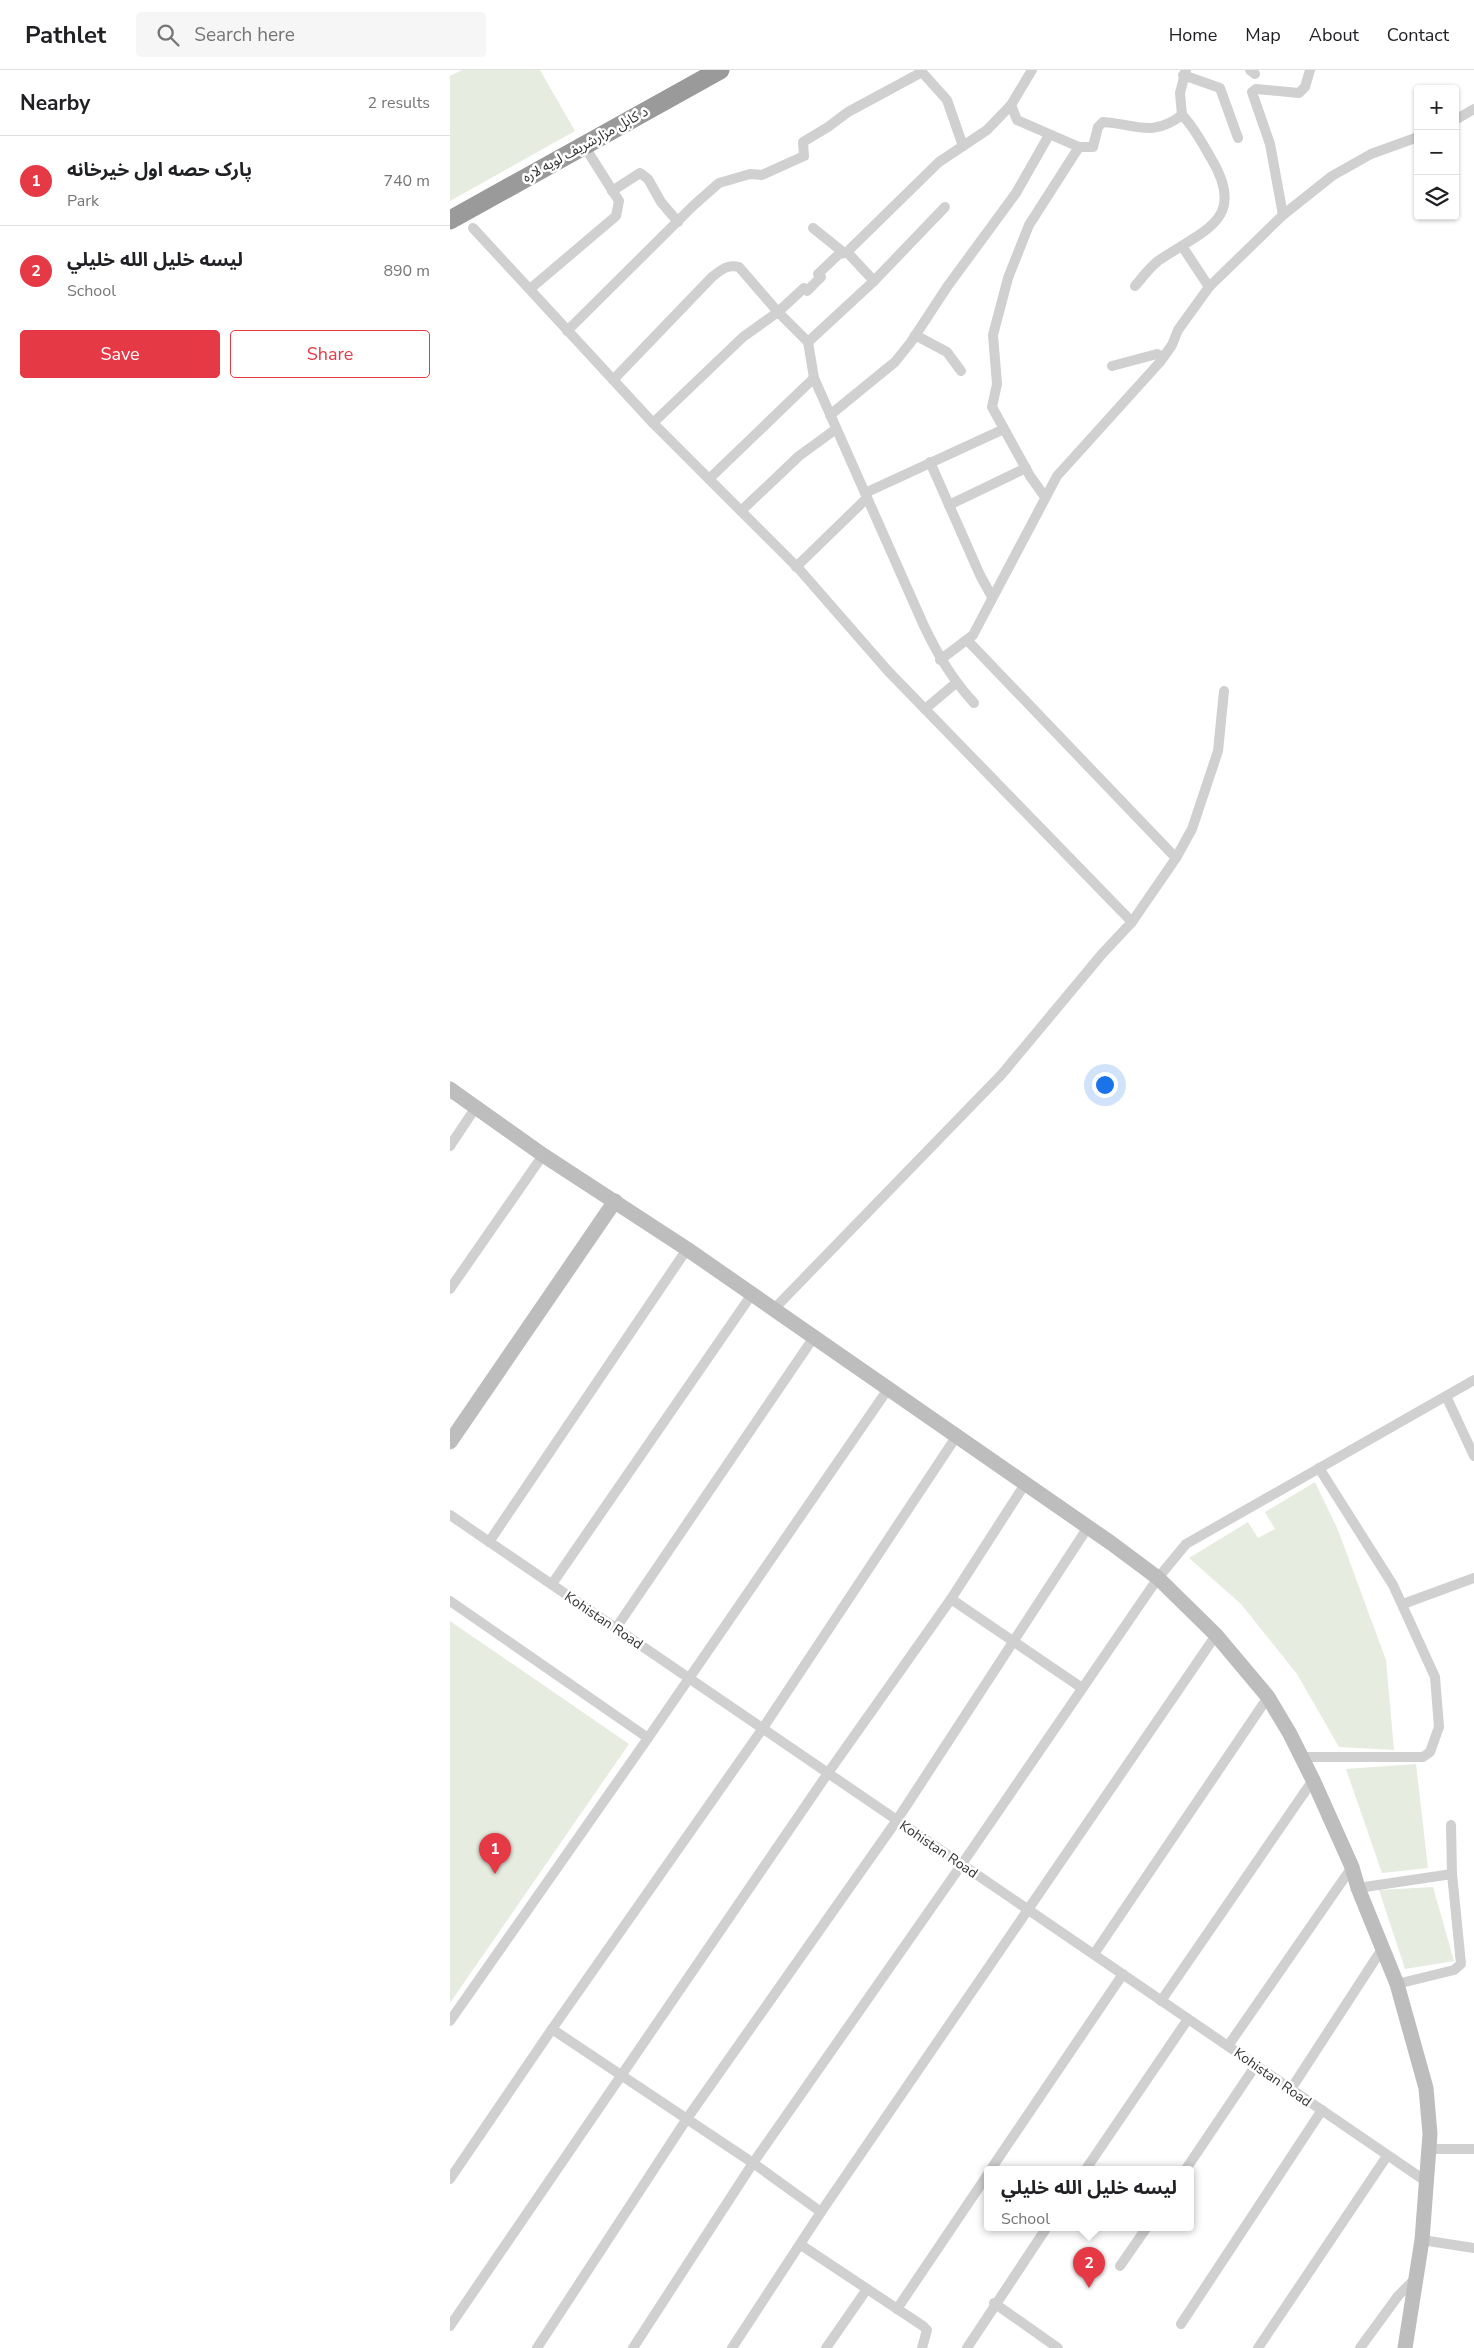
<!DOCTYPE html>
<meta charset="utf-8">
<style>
body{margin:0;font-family:"Nunito Sans","Noto Sans Arabic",sans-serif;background:#f6f6f6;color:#202124}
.controls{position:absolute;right:15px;top:15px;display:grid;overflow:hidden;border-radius:5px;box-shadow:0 1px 4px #0004}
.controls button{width:45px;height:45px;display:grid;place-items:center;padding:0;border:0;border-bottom:1px solid #e0e0e0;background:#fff;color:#202124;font:25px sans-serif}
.you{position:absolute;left:654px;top:1014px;width:18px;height:18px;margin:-12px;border:4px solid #fff;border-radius:50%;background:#1a73e8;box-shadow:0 0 0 8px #1a73e833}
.badge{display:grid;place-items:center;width:32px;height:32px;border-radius:50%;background:#e63946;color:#fff;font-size:16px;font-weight:700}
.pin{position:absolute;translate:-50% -41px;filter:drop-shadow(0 1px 2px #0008)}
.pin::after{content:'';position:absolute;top:26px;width:18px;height:15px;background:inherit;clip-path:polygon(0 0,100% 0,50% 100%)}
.popup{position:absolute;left:534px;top:2096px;width:210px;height:65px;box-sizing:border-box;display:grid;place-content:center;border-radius:5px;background:#fff;filter:drop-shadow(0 1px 4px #0005);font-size:16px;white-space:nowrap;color:#757577}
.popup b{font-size:19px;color:#202124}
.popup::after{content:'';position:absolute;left:50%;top:100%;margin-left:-10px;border:10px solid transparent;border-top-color:#fff}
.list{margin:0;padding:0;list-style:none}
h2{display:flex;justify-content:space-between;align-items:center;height:65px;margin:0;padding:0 20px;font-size:21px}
h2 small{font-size:16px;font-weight:400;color:#757577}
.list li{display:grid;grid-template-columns:32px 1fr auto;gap:15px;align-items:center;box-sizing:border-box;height:90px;padding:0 20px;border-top:1px solid #e0e0e0}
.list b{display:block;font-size:19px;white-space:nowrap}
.list p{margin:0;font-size:16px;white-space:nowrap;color:#757577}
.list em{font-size:16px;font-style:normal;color:#757577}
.actions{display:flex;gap:10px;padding:15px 20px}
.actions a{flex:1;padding:11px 0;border:1px solid #e63946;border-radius:5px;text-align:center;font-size:18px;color:#e63946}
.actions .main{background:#e63946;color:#fff}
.icon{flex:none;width:28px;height:28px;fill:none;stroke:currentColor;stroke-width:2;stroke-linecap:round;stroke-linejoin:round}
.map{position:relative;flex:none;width:1024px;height:2278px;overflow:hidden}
header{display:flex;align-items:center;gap:30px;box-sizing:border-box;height:70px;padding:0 25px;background:#fff;border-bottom:1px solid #e0e0e0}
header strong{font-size:24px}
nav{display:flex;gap:28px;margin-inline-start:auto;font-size:18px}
.search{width:350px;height:45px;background:#f6f6f6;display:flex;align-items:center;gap:12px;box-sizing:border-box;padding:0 18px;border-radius:5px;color:#757577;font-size:19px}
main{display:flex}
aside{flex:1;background:#fff}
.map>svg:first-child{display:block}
.green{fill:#e6ecdf}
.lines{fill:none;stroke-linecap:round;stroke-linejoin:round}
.street{stroke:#d0d0d0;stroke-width:10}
.secondary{stroke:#bdbdbd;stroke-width:15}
.highway{stroke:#9a9a9a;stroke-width:19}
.labels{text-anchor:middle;stroke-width:5;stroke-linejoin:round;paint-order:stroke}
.street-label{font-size:14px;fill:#333;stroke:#fff}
</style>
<header>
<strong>Pathlet</strong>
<div class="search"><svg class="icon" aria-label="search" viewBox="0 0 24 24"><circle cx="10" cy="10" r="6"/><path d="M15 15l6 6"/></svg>Search here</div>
<nav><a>Home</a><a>Map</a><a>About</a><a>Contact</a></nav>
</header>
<main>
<aside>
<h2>Nearby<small>2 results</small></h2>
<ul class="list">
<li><span class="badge">1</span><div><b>پارک حصه اول خیرخانه</b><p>Park</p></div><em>740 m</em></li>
<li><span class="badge">2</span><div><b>ليسه خليل الله خليلي</b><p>School</p></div><em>890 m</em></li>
</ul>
<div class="actions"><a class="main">Save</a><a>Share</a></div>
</aside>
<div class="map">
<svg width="1024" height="2278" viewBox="0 0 1024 2278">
<rect width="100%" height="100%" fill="#fff"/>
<g class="green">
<path d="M 12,0 L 90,0 L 125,61 L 0,131 L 0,6 Z"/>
<path d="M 865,1412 L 888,1460 L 936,1590 L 944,1680 L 889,1677 L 847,1604 L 791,1534 L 739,1488 L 798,1452 L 808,1468 L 825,1459 L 815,1442 Z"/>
<path d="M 0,1551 L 179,1674 L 0,1933 Z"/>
<path d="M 966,1694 L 978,1798 L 932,1803 L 896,1699 Z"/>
<path d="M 983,1817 L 1004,1891 L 955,1899 L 929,1820 Z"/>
</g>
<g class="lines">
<g class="street">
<path d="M 470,0 L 497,30 L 513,76"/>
<path d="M 800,0 L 805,4"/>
<path d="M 733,5 L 770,18 L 788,68"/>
<path d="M 561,35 L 567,50 L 629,77 L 643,77 L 648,57 L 653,52 C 686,54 702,68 732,45"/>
<path d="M 1005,50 L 1024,39"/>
<path d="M 162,121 L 190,103 L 198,109 L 211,132 L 228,152"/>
<path d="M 833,145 L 820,74 L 802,22 L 806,19 L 849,23 L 855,17 L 860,0"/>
<path d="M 23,158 L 203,353 L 349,499 L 438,601 L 682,852"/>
<path d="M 363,158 L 394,183 L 397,182 L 424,211"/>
<path d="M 732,176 L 759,217"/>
<path d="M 397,182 L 489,92 L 537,60 L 561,35 L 582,0"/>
<path d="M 685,216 C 692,208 699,198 708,191 C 751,161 798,151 762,90 C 753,75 745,58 732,45 L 730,23 L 736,0"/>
<path d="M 80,219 L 166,146 L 169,131 L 133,74"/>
<path d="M 117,261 L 244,135 L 269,113 L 300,104 L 312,105 L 354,86 L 353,72 L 378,57 L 398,42 L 472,2"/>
<path d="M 465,265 L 497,282 L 511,301"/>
<path d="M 358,272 L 424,211 L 495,137"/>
<path d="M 662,296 L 707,284 L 713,287"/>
<path d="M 163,310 L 262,207 C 271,200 277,194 289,197 L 328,242 L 358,272 L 364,308 L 474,556 C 488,585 502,609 524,633"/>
<path d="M 380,345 L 445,292 L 461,272 L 497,217 L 566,123 L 599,65"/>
<path d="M 203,353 L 293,267 L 328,242 L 354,218 L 357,221 L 371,207 L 368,204 L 389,184 L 394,183"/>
<path d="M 480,392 L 530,505 L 542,527"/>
<path d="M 259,409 L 364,308"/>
<path d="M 415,423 L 554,359"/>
<path d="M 595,427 L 580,406 L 542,337 L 547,314 L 543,265 L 558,208 L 579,155 L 629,77"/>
<path d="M 499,435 L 576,398"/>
<path d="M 291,441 L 349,386 L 386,359"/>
<path d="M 346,497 L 417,428"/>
<path d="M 518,571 L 726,788"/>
<path d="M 490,590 L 523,565 L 607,406 L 710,292 L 722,275 L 728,260 L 759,217 L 833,145 L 882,106 L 921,84 L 968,67"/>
<path d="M 475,639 L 506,613"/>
<path d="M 0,1076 L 26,1037"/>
<path d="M 0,1219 L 93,1085"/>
<path d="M 324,1239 L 552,1004 L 652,884 L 682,852 L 726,788 L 742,759 L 768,681 L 774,621"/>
<path d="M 996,1326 L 1024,1386"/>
<path d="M 0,1445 L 977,2112"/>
<path d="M 39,1472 L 237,1179"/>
<path d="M 102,1514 L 302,1224"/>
<path d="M 501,1529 L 632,1618"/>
<path d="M 0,1531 L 198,1668"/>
<path d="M 953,1534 L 1024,1508"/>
<path d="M 166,1558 L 364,1267"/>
<path d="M 852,1687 L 973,1687 L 980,1682 L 989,1657 L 985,1607 L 943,1515 L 869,1398"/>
<path d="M 908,1818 L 1002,1804"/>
<path d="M 644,1884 L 818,1627"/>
<path d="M 947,1914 L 1004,1900 L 1011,1894 L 1002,1804 L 1001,1755"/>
<path d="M 711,1931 L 863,1710"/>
<path d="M 0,1951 L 198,1668 L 438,1319"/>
<path d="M 102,1959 L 303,2093 L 371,2142"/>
<path d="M 778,1976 L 902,1797"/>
<path d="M 841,2019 L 932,1879"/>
<path d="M 980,2079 L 1024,2079"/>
<path d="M 541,2099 L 673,1904"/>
<path d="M 636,2099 L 738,1949"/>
<path d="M 736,2099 L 806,1995"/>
<path d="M 0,2109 L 102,1959 L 313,1658 L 506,1367"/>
<path d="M 972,2170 L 1024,2178"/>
<path d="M 351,2175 L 473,2256 L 477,2260 L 472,2278"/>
<path d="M 670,2196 L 697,2157"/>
<path d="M 544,2233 L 608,2278"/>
<path d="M 447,2239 L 538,2104"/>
<path d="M 731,2254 L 872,2040"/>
<path d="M 0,2256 L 378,1703 L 501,1529 L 575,1414"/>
<path d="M 87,2278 L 236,2050 L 447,1750 L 638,1457"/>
<path d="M 183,2278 L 303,2093 L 512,1794 L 708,1508 L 736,1474 L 1024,1310"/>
<path d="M 282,2278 L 371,2142 L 766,1565"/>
<path d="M 376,2278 L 417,2219"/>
<path d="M 517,2278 L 597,2157"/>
<path d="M 808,2278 L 937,2086"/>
<path d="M 910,2278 L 948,2226 L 967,2207"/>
</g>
<g class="secondary">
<path d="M 0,1019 L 93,1085 L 237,1179 L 661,1473 L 708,1508 L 766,1565 L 818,1627 L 840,1664 L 863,1710 L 902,1797 L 908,1818 L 947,1914 L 976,2018 L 980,2064 L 972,2170 L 955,2278"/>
<path d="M 0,1372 L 165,1131"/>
</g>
<path class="highway" d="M 0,150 L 270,0"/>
</g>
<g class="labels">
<g class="street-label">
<text transform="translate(135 74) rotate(-29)" y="5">د کابل مزارشریف لویه لاره</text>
<text transform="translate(154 1550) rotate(34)" y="5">Kohistan Road</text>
<text transform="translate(489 1779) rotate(34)" y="5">Kohistan Road</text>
<text transform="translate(823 2007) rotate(35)" y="5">Kohistan Road</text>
</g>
</g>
</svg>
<div class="controls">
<button>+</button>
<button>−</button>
<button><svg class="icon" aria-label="layers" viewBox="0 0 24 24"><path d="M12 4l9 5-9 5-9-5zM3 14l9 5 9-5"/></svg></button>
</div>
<div class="you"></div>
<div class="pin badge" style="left:45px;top:1804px">1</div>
<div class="pin badge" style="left:639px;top:2218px">2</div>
<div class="popup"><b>ليسه خليل الله خليلي</b>School</div>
</div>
</main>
